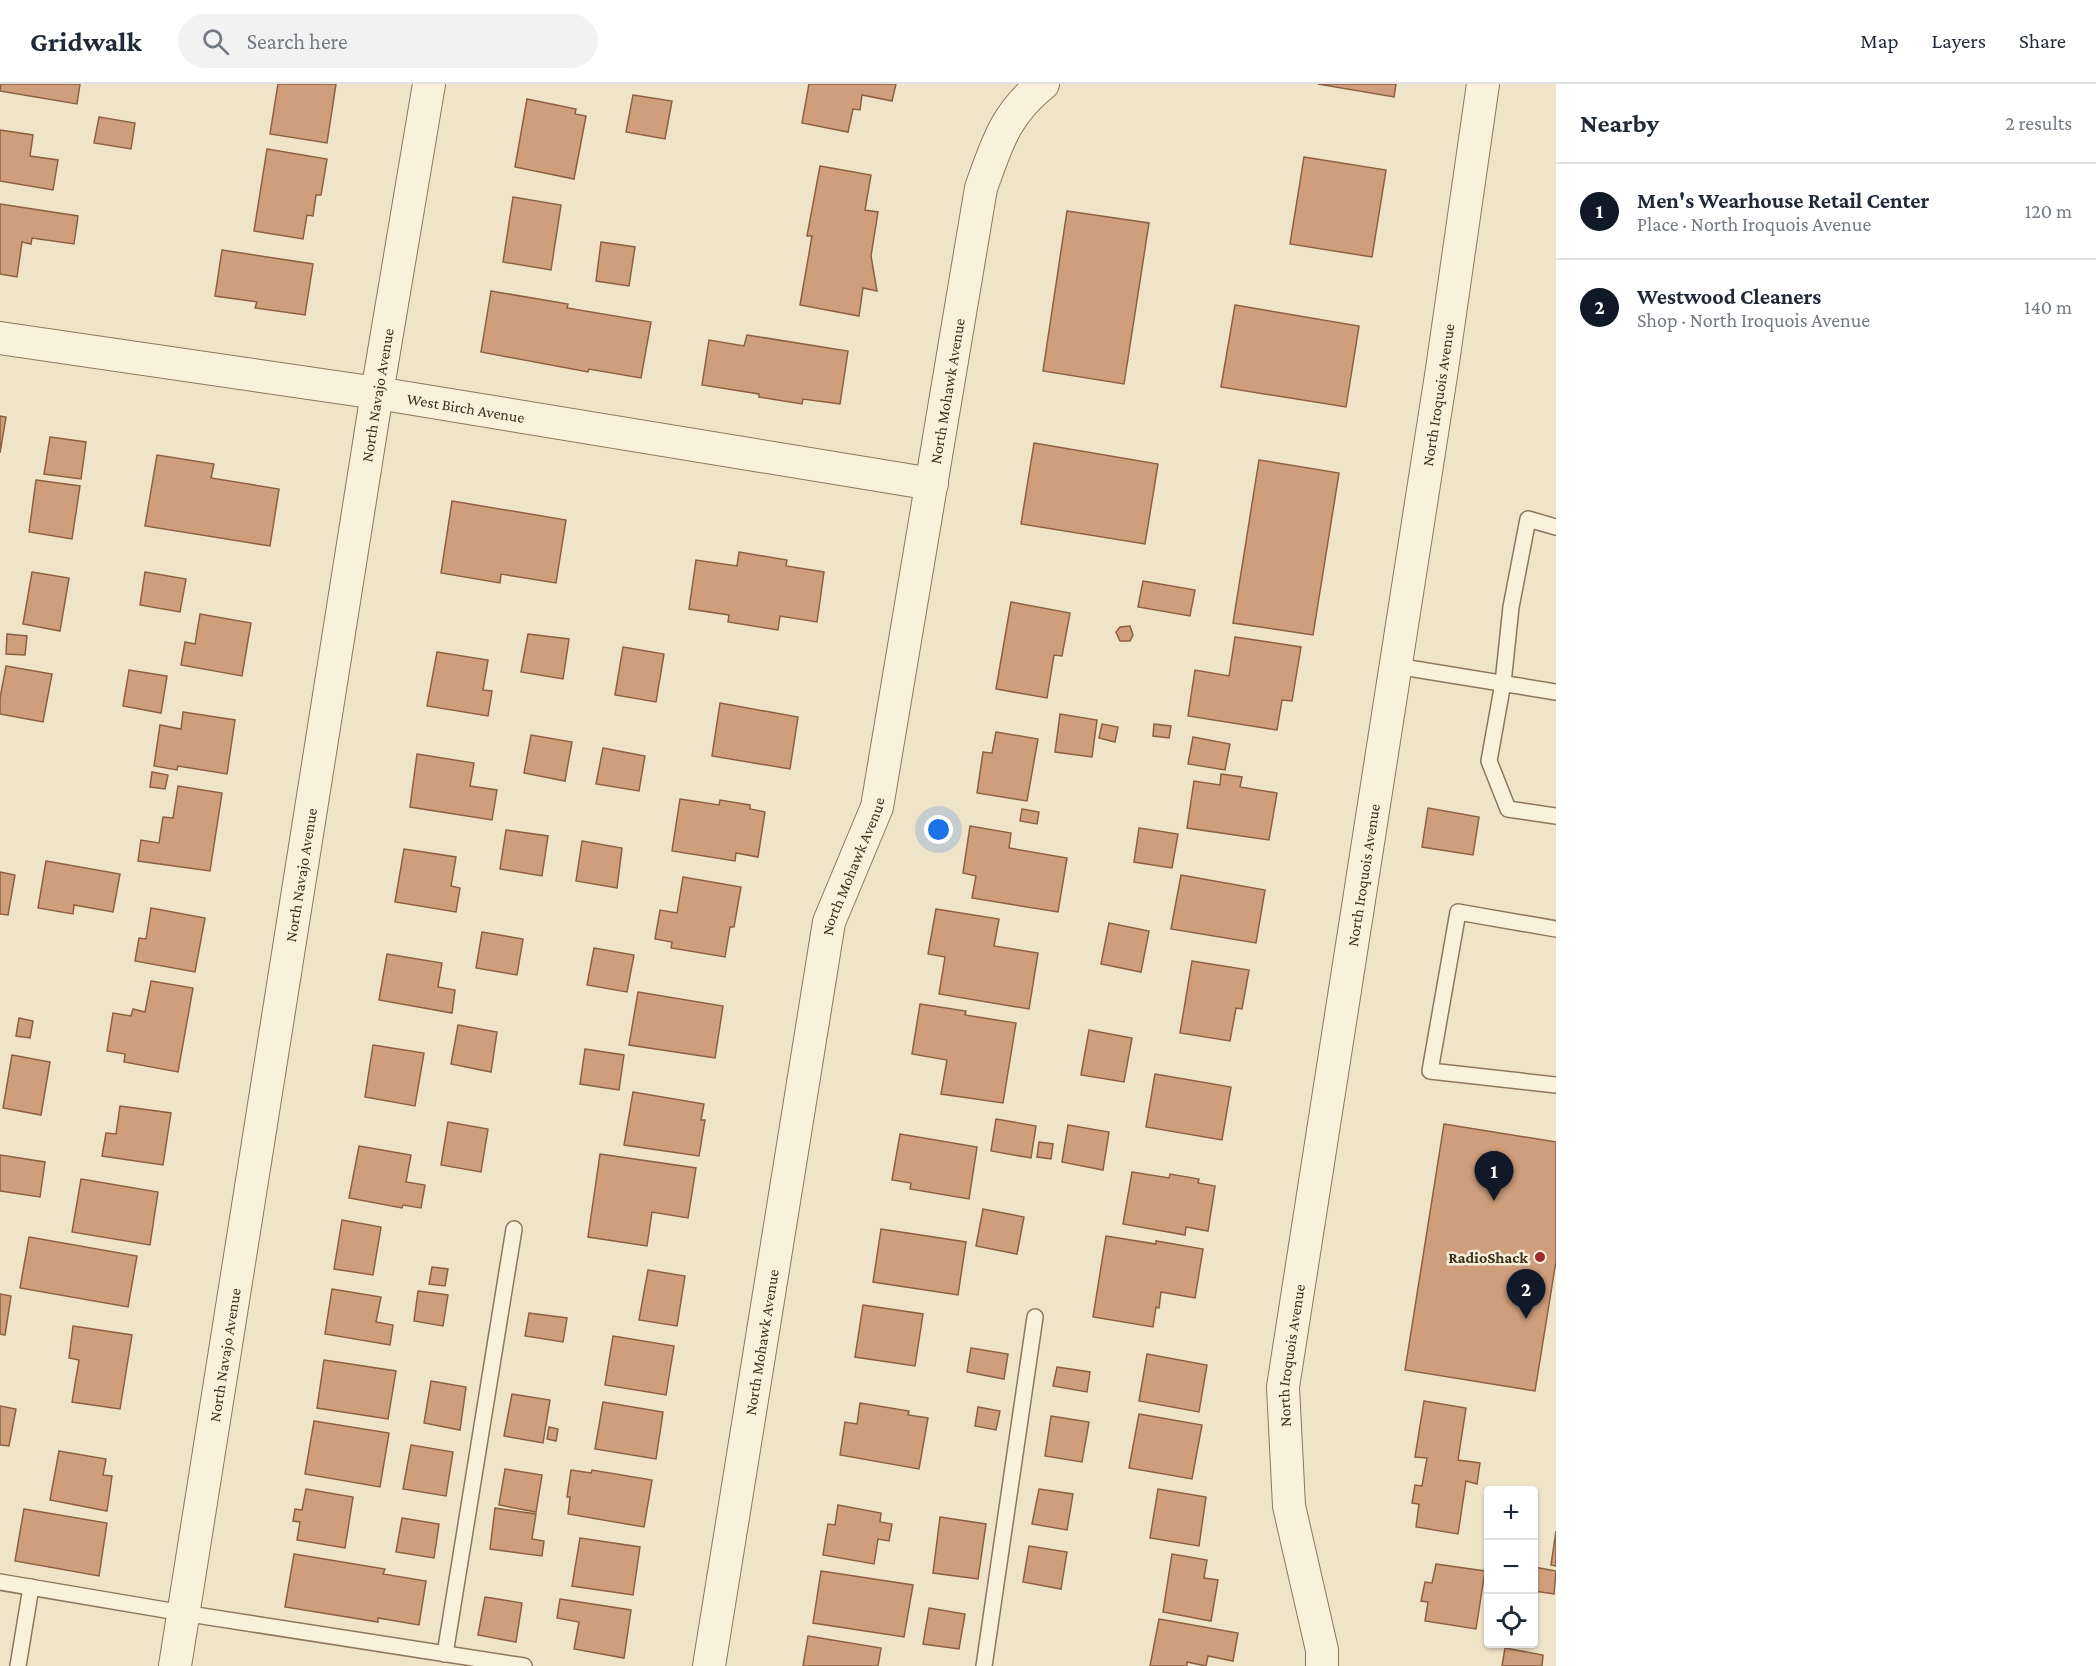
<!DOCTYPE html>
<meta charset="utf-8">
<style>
body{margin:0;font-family:"Crimson Pro",serif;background:#f2f2f3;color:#1f2937}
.controls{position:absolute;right:18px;bottom:18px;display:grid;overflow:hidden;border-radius:6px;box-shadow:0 2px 4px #0004}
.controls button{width:54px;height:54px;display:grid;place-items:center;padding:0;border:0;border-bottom:2px solid #e0e1e3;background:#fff;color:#1f2937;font:30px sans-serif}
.you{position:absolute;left:939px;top:746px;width:21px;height:21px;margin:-15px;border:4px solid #fff;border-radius:50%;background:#1a73e8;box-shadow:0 0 0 9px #1a73e833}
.badge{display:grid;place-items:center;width:39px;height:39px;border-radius:50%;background:#111827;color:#fff;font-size:20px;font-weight:700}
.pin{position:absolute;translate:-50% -50px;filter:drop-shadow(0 2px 3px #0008)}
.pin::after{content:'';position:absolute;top:32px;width:21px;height:18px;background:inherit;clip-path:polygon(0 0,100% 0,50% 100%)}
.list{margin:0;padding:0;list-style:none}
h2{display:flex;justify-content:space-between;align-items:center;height:78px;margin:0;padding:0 24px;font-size:26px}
h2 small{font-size:20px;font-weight:400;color:#747a83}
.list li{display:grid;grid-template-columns:39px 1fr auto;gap:18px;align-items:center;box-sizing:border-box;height:96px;padding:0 24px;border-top:2px solid #e0e1e3}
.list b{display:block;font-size:22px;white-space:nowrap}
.list p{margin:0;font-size:20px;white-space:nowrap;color:#747a83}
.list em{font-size:20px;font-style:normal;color:#747a83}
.icon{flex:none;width:33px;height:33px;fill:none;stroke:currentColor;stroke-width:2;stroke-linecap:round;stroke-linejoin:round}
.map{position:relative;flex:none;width:1556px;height:1582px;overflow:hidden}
header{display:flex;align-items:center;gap:36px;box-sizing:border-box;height:84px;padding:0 30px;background:#fff;border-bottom:2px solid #e0e1e3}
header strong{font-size:28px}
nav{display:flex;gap:33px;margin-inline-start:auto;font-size:21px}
.search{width:420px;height:54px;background:#f2f2f3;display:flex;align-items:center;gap:15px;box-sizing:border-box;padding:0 21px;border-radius:33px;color:#747a83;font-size:22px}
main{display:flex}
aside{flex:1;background:#fff}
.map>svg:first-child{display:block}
.building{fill:#cf9f7d;stroke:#8d5f41;stroke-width:1.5}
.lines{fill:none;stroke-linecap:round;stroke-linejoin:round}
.service-casing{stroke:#8d765c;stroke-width:18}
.minor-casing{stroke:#8d765c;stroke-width:34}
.service{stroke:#faf1dc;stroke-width:15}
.minor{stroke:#faf1dc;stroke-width:32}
.poi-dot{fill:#9e2a2b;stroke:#f7eed8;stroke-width:2}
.labels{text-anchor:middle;stroke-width:5;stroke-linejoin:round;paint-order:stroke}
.street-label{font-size:16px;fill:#3d2e20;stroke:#f7eed8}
.poi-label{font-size:16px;font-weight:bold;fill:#3d2e20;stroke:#f7eed8;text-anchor:end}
</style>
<header>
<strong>Gridwalk</strong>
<div class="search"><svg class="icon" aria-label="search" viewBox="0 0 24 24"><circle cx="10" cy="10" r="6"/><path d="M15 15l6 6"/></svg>Search here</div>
<nav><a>Map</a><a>Layers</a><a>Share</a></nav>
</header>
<main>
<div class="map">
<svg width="1556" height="1582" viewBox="0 0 1556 1582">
<rect width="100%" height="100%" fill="#f0e4c8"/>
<g class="building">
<path d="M 1,0 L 80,0 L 77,20 L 0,7 Z"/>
<path d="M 278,0 L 336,0 L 327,59 L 270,50 Z"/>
<path d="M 809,0 L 896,0 L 892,17 L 862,11 L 860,26 L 853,25 L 848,48 L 802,39 Z"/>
<path d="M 1318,0 L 1396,0 L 1394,13 Z"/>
<path d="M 633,11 L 672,17 L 665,55 L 626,48 Z"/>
<path d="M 527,15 L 576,25 L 575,30 L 586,32 L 574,95 L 515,83 Z"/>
<path d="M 99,33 L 135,39 L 131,65 L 94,59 Z"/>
<path d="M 0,46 L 33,51 L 30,72 L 58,76 L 53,106 L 0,97 Z"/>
<path d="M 267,65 L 327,75 L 321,111 L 316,111 L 313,132 L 307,131 L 303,155 L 254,147 Z"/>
<path d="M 1304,73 L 1386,86 L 1372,173 L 1290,160 Z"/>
<path d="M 820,82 L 871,91 L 865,126 L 878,128 L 871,172 L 877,207 L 863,204 L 859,232 L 800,221 L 812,152 L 807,152 Z"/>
<path d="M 513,113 L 561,121 L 551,186 L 503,178 Z"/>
<path d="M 0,120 L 78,132 L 74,160 L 32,154 L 31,160 L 22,158 L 17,193 L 0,190 Z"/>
<path d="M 1067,127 L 1149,139 L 1124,300 L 1043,287 Z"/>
<path d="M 601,158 L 635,163 L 629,202 L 596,197 Z"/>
<path d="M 222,166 L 313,180 L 305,231 L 255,224 L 257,218 L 215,212 Z"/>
<path d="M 491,207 L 568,220 L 567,224 L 651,238 L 641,294 L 589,285 L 588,288 L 481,268 Z"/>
<path d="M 1235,221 L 1359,242 L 1346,323 L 1221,303 Z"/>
<path d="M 747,251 L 848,267 L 840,320 L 803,315 L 802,320 L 759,313 L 759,310 L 702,301 L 709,256 L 744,262 Z"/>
<path d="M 0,332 L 6,333 L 0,369 Z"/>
<path d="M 50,353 L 86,358 L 81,395 L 44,390 Z"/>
<path d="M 1034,359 L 1158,380 L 1145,460 L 1021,440 Z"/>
<path d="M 157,371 L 214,380 L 211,394 L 279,405 L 270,462 L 145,442 Z"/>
<path d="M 1259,376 L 1339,389 L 1313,551 L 1233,539 Z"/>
<path d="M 36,396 L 80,402 L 72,455 L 29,448 Z"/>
<path d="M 452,417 L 566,436 L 556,499 L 501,490 L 500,499 L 441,489 Z"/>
<path d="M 739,468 L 787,476 L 786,482 L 824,488 L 817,538 L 780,532 L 778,546 L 728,538 L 729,531 L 689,525 L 696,476 L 737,482 Z"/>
<path d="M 32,488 L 69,494 L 60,547 L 23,540 Z"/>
<path d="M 145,488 L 186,495 L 180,528 L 140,521 Z"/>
<path d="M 1143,497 L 1195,506 L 1190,532 L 1138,523 Z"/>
<path d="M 1011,518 L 1070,529 L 1062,572 L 1054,571 L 1047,614 L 996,605 Z"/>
<path d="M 200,530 L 251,539 L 242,592 L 181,581 L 185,558 L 195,560 Z"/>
<path d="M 1130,542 L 1133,551 L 1130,557 L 1120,557 L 1116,548 L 1120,543 Z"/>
<path d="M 7,550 L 27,552 L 25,571 L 6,570 Z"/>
<path d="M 528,550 L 569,555 L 563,595 L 521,588 Z"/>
<path d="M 1235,553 L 1301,563 L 1292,617 L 1282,616 L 1277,646 L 1188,632 L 1195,586 L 1229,592 Z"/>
<path d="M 623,563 L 664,570 L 656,618 L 615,611 Z"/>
<path d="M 437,568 L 488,576 L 483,606 L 492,607 L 488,632 L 427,622 Z"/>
<path d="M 6,582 L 52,590 L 43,638 L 0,630 L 0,614 Z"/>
<path d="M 129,586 L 167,592 L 161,629 L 123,622 Z"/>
<path d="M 720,619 L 798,633 L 790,685 L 712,672 Z"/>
<path d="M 183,628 L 235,636 L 227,690 L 178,682 L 177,686 L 154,682 L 160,641 L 181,645 Z"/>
<path d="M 1060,630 L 1097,636 L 1092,673 L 1055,668 Z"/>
<path d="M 1102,640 L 1118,643 L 1115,658 L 1099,654 Z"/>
<path d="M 1154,640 L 1171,642 L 1169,654 L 1153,652 Z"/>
<path d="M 996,648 L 1038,655 L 1027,717 L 977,709 L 983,668 L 992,669 Z"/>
<path d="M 531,651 L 572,658 L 565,697 L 524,689 Z"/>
<path d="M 1193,653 L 1230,660 L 1225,686 L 1188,680 Z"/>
<path d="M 603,664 L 645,672 L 639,707 L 596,700 Z"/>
<path d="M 417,670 L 474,679 L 470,702 L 497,706 L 492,736 L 410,723 Z"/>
<path d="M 152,688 L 168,691 L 165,705 L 150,703 Z"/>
<path d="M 1221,690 L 1242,693 L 1240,703 L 1277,709 L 1269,756 L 1187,744 L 1194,697 L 1220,701 Z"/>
<path d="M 178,702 L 222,709 L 210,787 L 138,777 L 141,756 L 159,759 L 163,733 L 173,734 Z"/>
<path d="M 680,715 L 719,721 L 720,716 L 750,721 L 750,725 L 765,728 L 758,773 L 736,769 L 735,777 L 672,767 Z"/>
<path d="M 1428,724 L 1479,733 L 1473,771 L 1422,763 Z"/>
<path d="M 1022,725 L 1039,728 L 1037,740 L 1020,737 Z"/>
<path d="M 970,742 L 1011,749 L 1009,764 L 1067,774 L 1058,828 L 972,814 L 976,792 L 963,789 Z"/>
<path d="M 1139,744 L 1178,750 L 1172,784 L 1134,778 Z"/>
<path d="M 506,746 L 548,752 L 542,792 L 500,785 Z"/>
<path d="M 582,757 L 622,764 L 617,804 L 576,797 Z"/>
<path d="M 404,765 L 456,773 L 451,802 L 460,804 L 456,828 L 395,818 Z"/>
<path d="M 46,777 L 120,790 L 113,828 L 74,821 L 73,830 L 38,824 Z"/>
<path d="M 0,788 L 15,791 L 8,831 L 0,830 Z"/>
<path d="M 1181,791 L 1265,806 L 1256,859 L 1171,845 Z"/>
<path d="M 683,793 L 741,803 L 734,843 L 730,843 L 725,873 L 671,864 L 672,858 L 655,855 L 660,826 L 677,829 Z"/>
<path d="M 151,824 L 205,834 L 195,888 L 135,877 L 139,854 L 146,855 Z"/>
<path d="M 936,825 L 999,835 L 994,862 L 1038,869 L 1029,925 L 939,910 L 945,873 L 928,870 Z"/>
<path d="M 1109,839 L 1149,847 L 1141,888 L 1101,880 Z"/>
<path d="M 482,848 L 523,855 L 517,891 L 476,884 Z"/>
<path d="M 594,864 L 634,871 L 627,908 L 587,901 Z"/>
<path d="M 387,870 L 442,879 L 438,903 L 455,906 L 452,929 L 379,916 Z"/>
<path d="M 1192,877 L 1249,886 L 1242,925 L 1236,924 L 1230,957 L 1180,949 Z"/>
<path d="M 151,897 L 193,904 L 178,988 L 124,978 L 125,970 L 107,967 L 113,929 L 131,932 L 133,925 L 145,928 Z"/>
<path d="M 638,908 L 723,922 L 715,974 L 629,961 Z"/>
<path d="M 920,920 L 966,927 L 965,931 L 1016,939 L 1003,1019 L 941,1010 L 947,976 L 912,970 Z"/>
<path d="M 19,934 L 33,937 L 30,954 L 16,952 Z"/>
<path d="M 458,941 L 497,948 L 491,988 L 451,980 Z"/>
<path d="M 1089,946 L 1132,954 L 1124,998 L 1081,991 Z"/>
<path d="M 373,961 L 424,969 L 415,1022 L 365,1013 Z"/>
<path d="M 585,965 L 624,971 L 619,1006 L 580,1000 Z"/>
<path d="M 12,971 L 50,978 L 41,1031 L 3,1024 Z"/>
<path d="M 1155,990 L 1231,1003 L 1222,1056 L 1146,1043 Z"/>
<path d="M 633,1008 L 704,1020 L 701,1036 L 705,1036 L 699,1072 L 624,1061 Z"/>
<path d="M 120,1022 L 171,1029 L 163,1081 L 102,1072 L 106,1049 L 116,1050 Z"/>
<path d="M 996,1035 L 1036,1042 L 1031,1074 L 991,1067 Z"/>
<path d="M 448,1038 L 488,1045 L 481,1088 L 441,1081 Z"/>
<path d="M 1444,1040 L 1556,1058 L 1556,1177 L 1535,1307 L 1405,1286 Z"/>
<path d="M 1068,1041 L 1109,1048 L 1103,1086 L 1062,1078 Z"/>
<path d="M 900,1050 L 977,1063 L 969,1115 L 910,1105 L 911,1099 L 892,1096 Z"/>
<path d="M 1039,1058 L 1053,1060 L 1051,1075 L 1037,1073 Z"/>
<path d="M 359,1062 L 411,1071 L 406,1098 L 425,1101 L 421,1124 L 403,1121 L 402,1124 L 349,1114 Z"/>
<path d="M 600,1070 L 696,1084 L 688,1134 L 652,1128 L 647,1162 L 588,1153 Z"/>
<path d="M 0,1071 L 45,1078 L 40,1113 L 0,1107 Z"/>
<path d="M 1132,1088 L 1169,1094 L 1170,1090 L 1199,1095 L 1198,1099 L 1215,1102 L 1208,1147 L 1186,1143 L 1185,1151 L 1123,1140 Z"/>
<path d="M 81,1095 L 158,1108 L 150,1161 L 72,1148 Z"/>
<path d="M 983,1125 L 1024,1133 L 1017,1170 L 976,1162 Z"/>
<path d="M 342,1136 L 381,1143 L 373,1191 L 334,1185 Z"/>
<path d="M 881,1145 L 966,1158 L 958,1211 L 873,1198 Z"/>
<path d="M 1106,1152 L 1156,1160 L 1156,1157 L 1203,1165 L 1195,1214 L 1161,1208 L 1159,1224 L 1156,1223 L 1153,1243 L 1093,1233 Z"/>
<path d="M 29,1153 L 137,1172 L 128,1223 L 20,1204 Z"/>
<path d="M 432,1183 L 448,1185 L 445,1202 L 429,1200 Z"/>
<path d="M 648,1186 L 685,1192 L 677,1242 L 639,1236 Z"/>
<path d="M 332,1205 L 381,1213 L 376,1238 L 393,1241 L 390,1261 L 325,1250 Z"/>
<path d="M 418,1207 L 448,1211 L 443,1242 L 414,1237 Z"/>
<path d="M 0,1210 L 11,1212 L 5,1251 L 0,1250 Z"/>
<path d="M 863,1221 L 923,1230 L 915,1282 L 855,1273 Z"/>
<path d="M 529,1229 L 567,1234 L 563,1258 L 525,1252 Z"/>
<path d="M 73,1242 L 132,1251 L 120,1325 L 72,1318 L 79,1276 L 69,1274 Z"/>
<path d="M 613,1252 L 674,1262 L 666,1311 L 605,1301 Z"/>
<path d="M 971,1264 L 1008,1270 L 1004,1295 L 967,1288 Z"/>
<path d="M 1147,1270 L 1207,1281 L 1199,1328 L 1139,1317 Z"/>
<path d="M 324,1276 L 396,1287 L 388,1335 L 317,1324 Z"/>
<path d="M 1057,1283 L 1090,1288 L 1087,1308 L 1053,1302 Z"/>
<path d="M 431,1297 L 466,1303 L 460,1346 L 424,1339 Z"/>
<path d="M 512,1310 L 550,1316 L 543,1359 L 504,1352 Z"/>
<path d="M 1424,1317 L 1466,1324 L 1458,1376 L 1480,1379 L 1477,1400 L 1466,1397 L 1458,1450 L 1416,1443 L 1419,1420 L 1412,1419 L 1415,1401 L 1422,1402 L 1427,1374 L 1415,1373 Z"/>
<path d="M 603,1318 L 663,1328 L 656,1375 L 595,1365 Z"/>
<path d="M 860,1319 L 909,1327 L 908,1331 L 928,1334 L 919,1385 L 840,1371 L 845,1338 L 857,1340 Z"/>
<path d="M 0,1322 L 16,1325 L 9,1362 L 0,1361 Z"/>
<path d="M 978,1323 L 1000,1327 L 996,1346 L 975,1342 Z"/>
<path d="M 1139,1330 L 1202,1341 L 1192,1395 L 1129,1384 Z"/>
<path d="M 1051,1332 L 1089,1338 L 1082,1378 L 1045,1372 Z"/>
<path d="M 314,1337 L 389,1349 L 380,1403 L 305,1390 Z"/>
<path d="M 549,1343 L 558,1345 L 556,1357 L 547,1355 Z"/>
<path d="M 411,1361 L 453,1368 L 446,1412 L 403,1405 Z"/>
<path d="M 59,1367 L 106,1375 L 103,1391 L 112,1392 L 107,1427 L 50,1416 Z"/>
<path d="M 505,1385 L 542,1391 L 536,1428 L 499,1421 Z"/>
<path d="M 571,1386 L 591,1389 L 592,1386 L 652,1396 L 644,1443 L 568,1430 L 570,1413 L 567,1413 Z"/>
<path d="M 306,1405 L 353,1413 L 345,1464 L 297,1456 L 300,1438 L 293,1437 L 295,1425 L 302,1426 Z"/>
<path d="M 1039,1405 L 1073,1410 L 1067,1446 L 1032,1440 Z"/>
<path d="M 1158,1405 L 1206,1413 L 1199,1462 L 1150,1454 Z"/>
<path d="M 838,1421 L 881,1429 L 880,1438 L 892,1440 L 889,1457 L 878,1455 L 874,1480 L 823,1471 L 828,1440 L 835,1441 Z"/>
<path d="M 495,1424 L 536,1430 L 532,1455 L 544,1457 L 542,1472 L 490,1465 Z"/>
<path d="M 24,1425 L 107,1439 L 99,1492 L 15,1477 Z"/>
<path d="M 940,1433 L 986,1440 L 978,1495 L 933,1489 Z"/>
<path d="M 402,1434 L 439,1440 L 434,1474 L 396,1468 Z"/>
<path d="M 1556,1447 L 1556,1482 L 1551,1481 Z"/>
<path d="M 580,1454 L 640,1463 L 633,1511 L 572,1502 Z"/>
<path d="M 1029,1462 L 1067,1468 L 1061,1505 L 1023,1498 Z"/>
<path d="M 294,1470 L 385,1485 L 383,1490 L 426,1497 L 419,1541 L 378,1534 L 378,1538 L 285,1523 Z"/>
<path d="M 1172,1470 L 1207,1476 L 1204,1494 L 1218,1496 L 1211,1537 L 1163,1528 Z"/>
<path d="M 1436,1480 L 1485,1487 L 1476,1545 L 1425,1537 L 1428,1518 L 1421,1517 L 1425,1498 L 1432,1499 Z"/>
<path d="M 1534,1483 L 1556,1487 L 1554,1510 L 1534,1507 Z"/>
<path d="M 821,1487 L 913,1501 L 904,1553 L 813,1539 Z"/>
<path d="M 485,1513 L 522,1519 L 516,1558 L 478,1551 Z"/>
<path d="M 560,1515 L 631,1526 L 624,1574 L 574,1565 L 579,1538 L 557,1534 Z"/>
<path d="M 929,1524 L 965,1530 L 959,1565 L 923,1560 Z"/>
<path d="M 1159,1535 L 1238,1549 L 1233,1577 L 1208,1572 L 1206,1582 L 1187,1578 L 1187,1582 L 1150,1582 Z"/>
<path d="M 808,1552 L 881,1564 L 878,1582 L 803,1582 Z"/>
<path d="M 1505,1564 L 1543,1571 L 1542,1582 L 1502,1582 Z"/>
</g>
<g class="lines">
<g class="service-casing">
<g id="service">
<path d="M 1556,443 L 1528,435 L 1511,523 L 1503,599 L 1489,677 L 1508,725 L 1556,732"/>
<path d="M 1396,582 L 1556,608"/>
<path d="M 1556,845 L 1458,828 L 1430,987 L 1556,1001"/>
<path d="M 0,1498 L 183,1529 L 524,1582"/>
<path d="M 445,1570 L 514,1145"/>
<path d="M 18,1582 L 31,1503"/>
<path d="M 984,1582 L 1035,1233"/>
</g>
</g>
<g class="minor-casing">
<g id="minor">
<path id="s1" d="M 0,254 L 377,309 L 932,400"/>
<path id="s2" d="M 175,1582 L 377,309 L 429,0"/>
<path id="s3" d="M 709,1582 L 829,838 L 877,723 L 981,104 C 997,60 1005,30 1043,0"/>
<path id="s4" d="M 1322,1582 L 1322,1566 L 1289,1422 L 1283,1303 L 1442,285 L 1483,0"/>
</g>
</g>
<use href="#service" class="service"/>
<use href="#minor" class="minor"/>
</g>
<circle class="poi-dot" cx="1540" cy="1173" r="6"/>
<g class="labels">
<g class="street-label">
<text dy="6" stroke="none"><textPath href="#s3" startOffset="1300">North Mohawk Avenue</textPath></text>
<text dy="6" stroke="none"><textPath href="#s2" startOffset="1287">North Navajo Avenue</textPath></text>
<text dy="6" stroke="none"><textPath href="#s4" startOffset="1287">North Iroquois Avenue</textPath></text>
<text dy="6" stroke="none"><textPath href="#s1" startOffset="471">West Birch Avenue</textPath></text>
<text dy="6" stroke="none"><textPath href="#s3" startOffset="814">North Mohawk Avenue</textPath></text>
<text dy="6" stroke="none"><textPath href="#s2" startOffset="801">North Navajo Avenue</textPath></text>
<text dy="6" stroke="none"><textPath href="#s4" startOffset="801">North Iroquois Avenue</textPath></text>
<text dy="6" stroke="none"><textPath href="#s3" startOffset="328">North Mohawk Avenue</textPath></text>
<text dy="6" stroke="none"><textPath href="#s2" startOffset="315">North Navajo Avenue</textPath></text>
<text dy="6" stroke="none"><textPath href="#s4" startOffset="315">North Iroquois Avenue</textPath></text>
</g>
<g class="poi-label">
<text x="1528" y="1179">RadioShack</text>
</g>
</g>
</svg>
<div class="controls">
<button>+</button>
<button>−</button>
<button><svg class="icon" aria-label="locate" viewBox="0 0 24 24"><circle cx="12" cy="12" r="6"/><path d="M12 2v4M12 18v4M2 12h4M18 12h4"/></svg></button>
</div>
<div class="you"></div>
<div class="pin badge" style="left:1494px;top:1117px">1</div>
<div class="pin badge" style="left:1526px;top:1235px">2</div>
</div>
<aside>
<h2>Nearby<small>2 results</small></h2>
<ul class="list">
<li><span class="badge">1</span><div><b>Men's Wearhouse Retail Center</b><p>Place · North Iroquois Avenue</p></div><em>120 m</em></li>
<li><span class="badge">2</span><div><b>Westwood Cleaners</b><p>Shop · North Iroquois Avenue</p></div><em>140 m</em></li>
</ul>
</aside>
</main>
